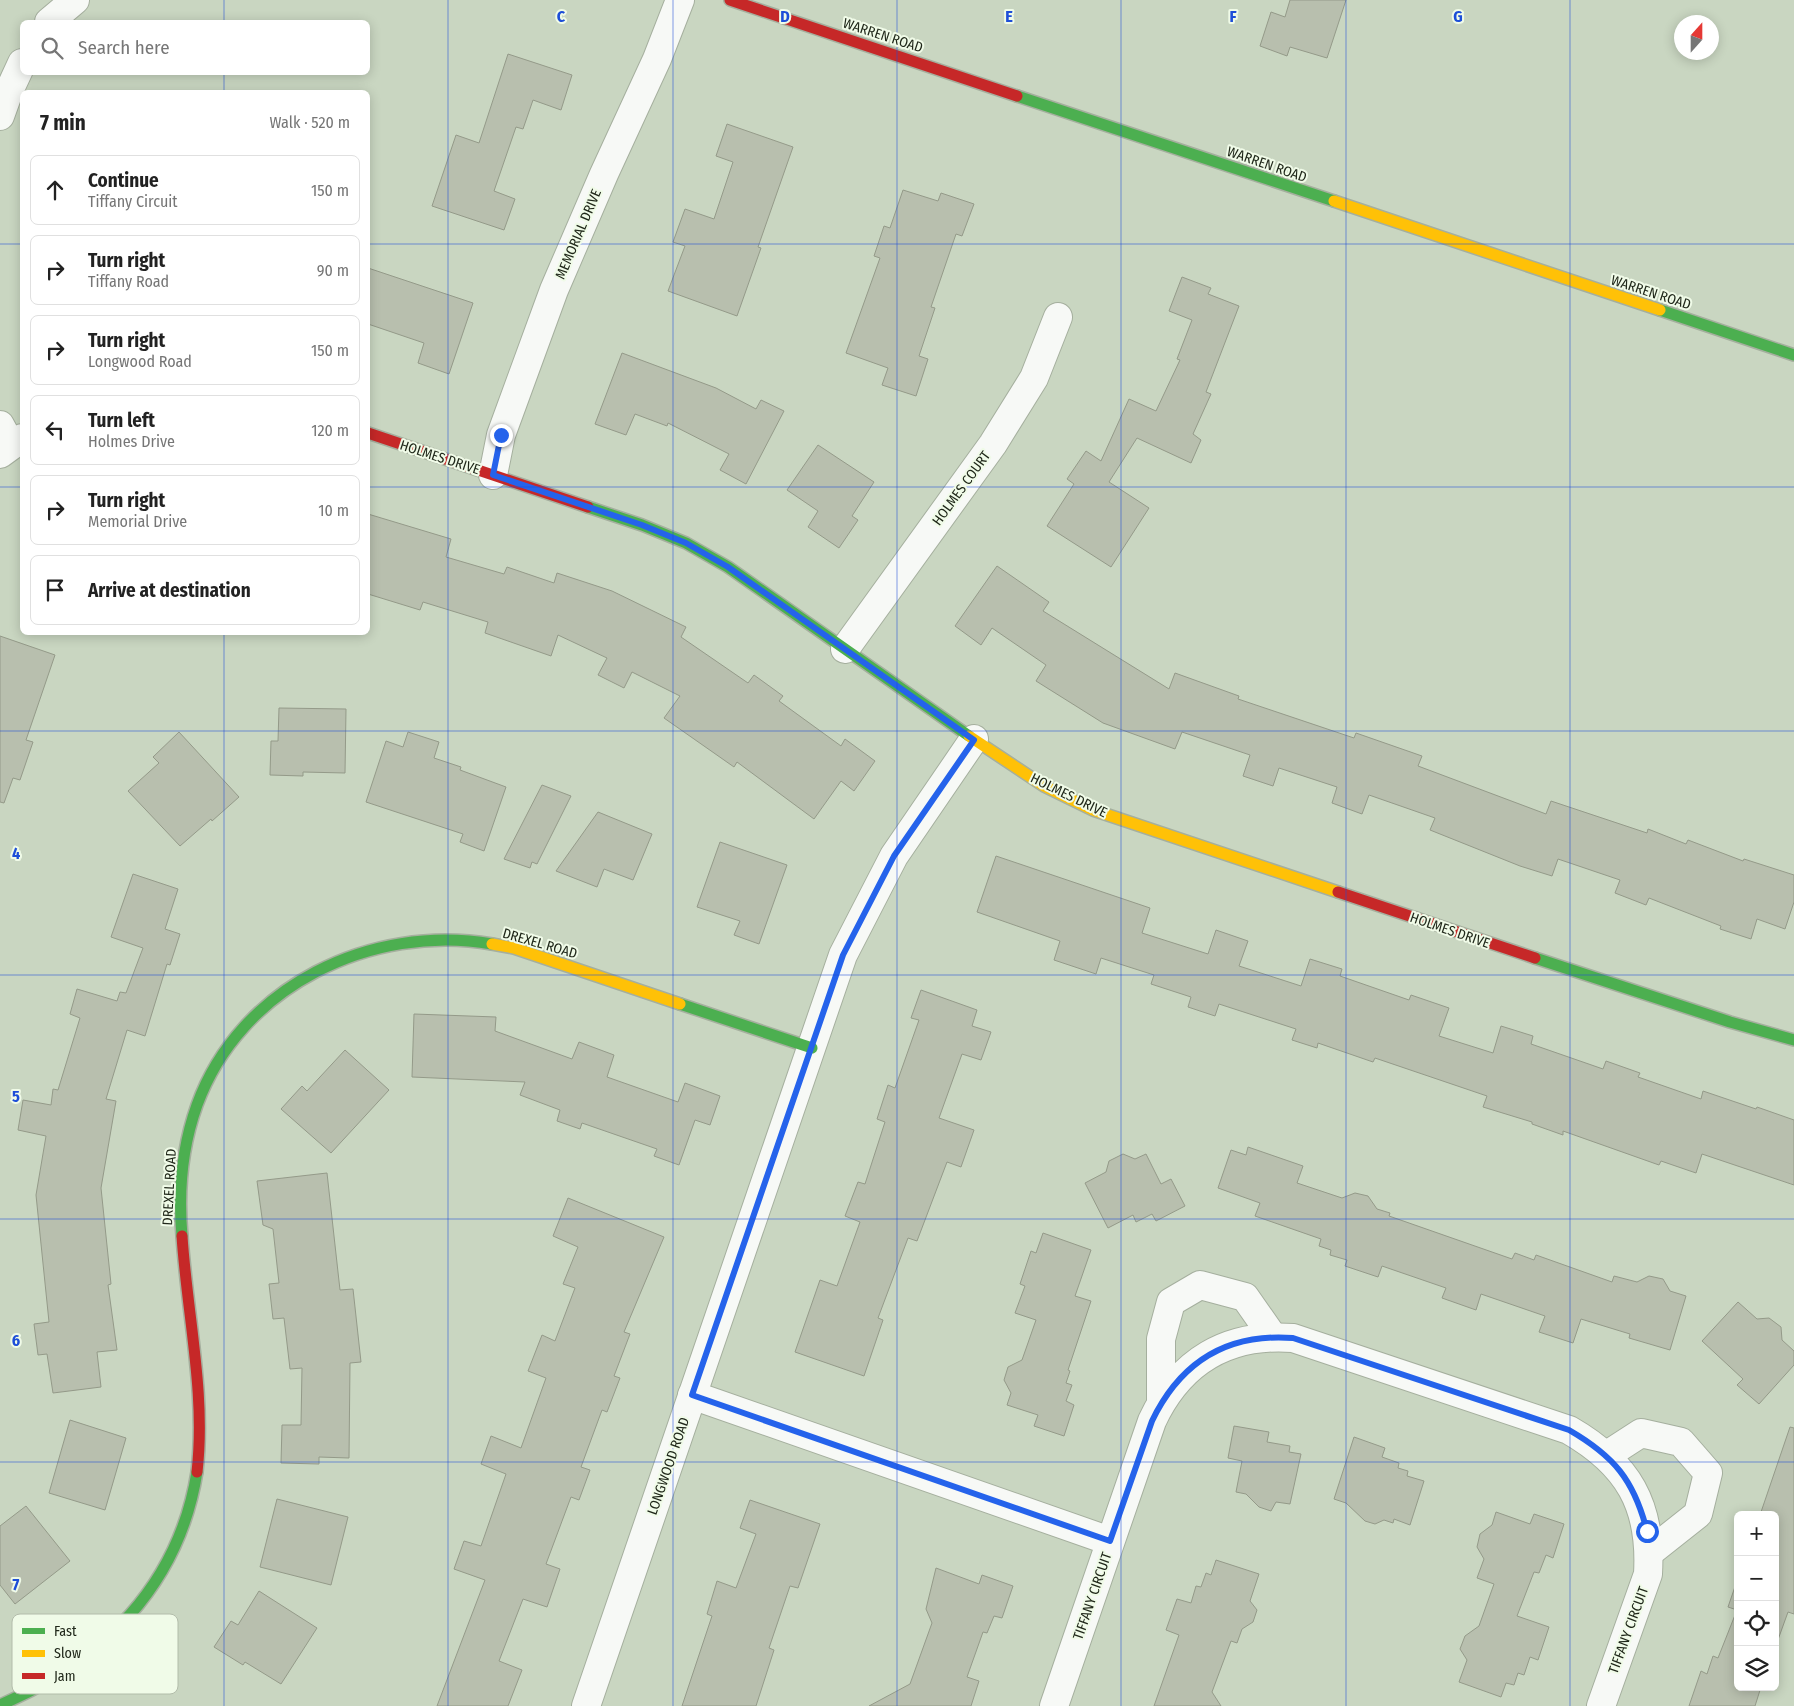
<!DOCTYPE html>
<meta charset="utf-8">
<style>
body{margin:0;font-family:"Fira Sans Condensed",sans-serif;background:#f6f6f6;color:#222}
.controls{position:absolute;right:15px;bottom:15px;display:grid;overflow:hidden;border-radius:8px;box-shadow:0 2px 12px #0003}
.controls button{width:45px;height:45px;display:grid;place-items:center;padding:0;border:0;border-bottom:1px solid #e0e0e0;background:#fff;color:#222;font:25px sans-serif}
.compass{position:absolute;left:1674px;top:15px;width:45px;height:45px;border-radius:50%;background:#fff;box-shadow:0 2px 12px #0003;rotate:21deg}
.stop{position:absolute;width:15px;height:15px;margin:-11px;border:4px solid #2563eb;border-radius:50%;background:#fff}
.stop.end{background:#2563eb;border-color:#fff;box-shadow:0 1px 5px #0008}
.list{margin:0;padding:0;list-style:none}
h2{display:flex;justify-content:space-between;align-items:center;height:65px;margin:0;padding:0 20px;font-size:21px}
h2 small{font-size:16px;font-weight:400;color:#767676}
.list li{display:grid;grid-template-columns:32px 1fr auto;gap:15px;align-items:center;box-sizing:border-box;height:70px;margin:0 10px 10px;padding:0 10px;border:1px solid #e0e0e0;border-radius:8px}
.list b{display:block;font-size:19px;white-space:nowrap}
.list p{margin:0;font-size:16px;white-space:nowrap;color:#767676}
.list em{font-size:16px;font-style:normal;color:#767676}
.icon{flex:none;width:28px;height:28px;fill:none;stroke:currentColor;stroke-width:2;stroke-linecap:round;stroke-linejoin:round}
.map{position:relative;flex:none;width:1794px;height:1706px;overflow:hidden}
.search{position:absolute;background:#fff;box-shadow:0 2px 12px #0003;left:20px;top:20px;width:350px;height:55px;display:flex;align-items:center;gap:12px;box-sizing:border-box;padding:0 18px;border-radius:8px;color:#767676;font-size:19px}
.panel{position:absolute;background:#fff;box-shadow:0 2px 12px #0003;left:20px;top:90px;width:350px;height:545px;border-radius:8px}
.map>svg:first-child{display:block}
.building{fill:#b8bfae;stroke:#949a89}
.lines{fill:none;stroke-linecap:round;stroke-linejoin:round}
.street-casing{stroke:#a5af9e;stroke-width:30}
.fast-casing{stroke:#a5af9e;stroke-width:14}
.slow-casing{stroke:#a5af9e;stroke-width:14}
.jam-casing{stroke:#a5af9e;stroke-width:14}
.street{stroke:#f7f9f6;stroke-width:28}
.fast{stroke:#4caf50;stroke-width:11}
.slow{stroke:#ffc107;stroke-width:11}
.jam{stroke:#c62828;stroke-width:11}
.route{stroke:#2563eb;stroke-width:6}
.grid{fill:none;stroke:#1d4ed8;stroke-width:1;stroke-opacity:0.55}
.labels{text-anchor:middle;stroke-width:4;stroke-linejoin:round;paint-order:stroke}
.street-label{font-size:14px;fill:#20281a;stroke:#f0fbe8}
.key{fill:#f0fbe8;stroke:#b2bcaa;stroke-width:1}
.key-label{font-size:14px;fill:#20281a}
.grid-label{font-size:16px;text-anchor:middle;font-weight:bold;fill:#1d4ed8;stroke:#f0fbe8;stroke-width:4;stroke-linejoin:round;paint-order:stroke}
</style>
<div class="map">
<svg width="1794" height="1706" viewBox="0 0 1794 1706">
<rect width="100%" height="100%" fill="#c9d6c1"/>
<g class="building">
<path d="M 1290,0 L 1346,0 L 1327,58 L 1290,47 L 1287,56 L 1260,46 L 1271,12 L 1285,17 Z"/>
<path d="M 508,54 L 572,75 L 561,110 L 533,100 L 523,129 L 516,127 L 494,191 L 515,199 L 504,230 L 432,206 L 456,135 L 479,143 Z"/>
<path d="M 727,124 L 793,147 L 758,247 L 761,248 L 737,316 L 668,291 L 685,246 L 673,242 L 685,209 L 714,219 L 733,162 L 716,156 Z"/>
<path d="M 903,190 L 938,201 L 941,193 L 974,204 L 962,236 L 956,234 L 931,307 L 935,308 L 919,356 L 928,359 L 916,396 L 882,385 L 888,368 L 846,353 L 880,258 L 874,256 L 884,226 L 890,228 Z"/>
<path d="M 368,268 L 473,303 L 449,374 L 418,363 L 424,343 L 368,324 Z"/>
<path d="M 1182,277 L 1211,288 L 1208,294 L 1239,306 L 1206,392 L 1211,394 L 1193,434 L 1201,440 L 1191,463 L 1137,438 L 1109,482 L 1149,508 L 1111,567 L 1047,526 L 1074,484 L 1067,479 L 1086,451 L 1101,461 L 1129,399 L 1156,411 L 1180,360 L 1177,359 L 1192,320 L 1169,311 Z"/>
<path d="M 622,353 L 716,388 L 756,409 L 761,400 L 784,411 L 746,484 L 720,470 L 729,454 L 668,423 L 667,426 L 635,414 L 626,435 L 595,424 Z"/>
<path d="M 818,445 L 874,482 L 852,516 L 858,520 L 839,548 L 808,527 L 818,511 L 787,490 Z"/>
<path d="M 368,514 L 451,539 L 446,557 L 504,574 L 507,567 L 554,583 L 557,573 L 612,591 L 686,627 L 681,637 L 748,683 L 754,675 L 783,696 L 779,701 L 841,746 L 845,739 L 875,761 L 854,791 L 841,781 L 814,819 L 737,762 L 734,767 L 664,718 L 680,696 L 632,672 L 624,688 L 598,675 L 607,658 L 558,635 L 551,656 L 485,633 L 488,622 L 423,602 L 420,610 L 368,594 Z"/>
<path d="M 997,566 L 1049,602 L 1043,611 L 1169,689 L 1175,673 L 1239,696 L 1238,699 L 1354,738 L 1356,733 L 1422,756 L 1418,766 L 1546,814 L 1551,801 L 1647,833 L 1648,829 L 1686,844 L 1688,840 L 1743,861 L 1744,859 L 1794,875 L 1794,902 L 1785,929 L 1757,919 L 1751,939 L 1720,929 L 1721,926 L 1649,898 L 1646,905 L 1615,893 L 1620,880 L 1558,859 L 1552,876 L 1520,866 L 1430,830 L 1435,818 L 1369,795 L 1362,814 L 1332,803 L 1337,787 L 1279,768 L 1273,786 L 1243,776 L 1250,755 L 1182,732 L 1175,749 L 1103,723 L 1036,681 L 1046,665 L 992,628 L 981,645 L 955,626 Z"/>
<path d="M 0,636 L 55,655 L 26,740 L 33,742 L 20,780 L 13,778 L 4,803 L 0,802 Z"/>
<path d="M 279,708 L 346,709 L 345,773 L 303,772 L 303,776 L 270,775 L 271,741 L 278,741 Z"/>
<path d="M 179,732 L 239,797 L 212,821 L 211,819 L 180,846 L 128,791 L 159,763 L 153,757 Z"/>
<path d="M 408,732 L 439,742 L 434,758 L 461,767 L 460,770 L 506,787 L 484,851 L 460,842 L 463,834 L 366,802 L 386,741 L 403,747 Z"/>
<path d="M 542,785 L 571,796 L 537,864 L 532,862 L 530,868 L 504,859 Z"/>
<path d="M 598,812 L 652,834 L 633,880 L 604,869 L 597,887 L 556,871 Z"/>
<path d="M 720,842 L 787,865 L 759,944 L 734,935 L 740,921 L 697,907 Z"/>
<path d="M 996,856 L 1150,908 L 1142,933 L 1208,954 L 1216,930 L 1248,941 L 1239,966 L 1301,986 L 1310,959 L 1342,969 L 1340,976 L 1409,1000 L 1411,995 L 1449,1008 L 1439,1036 L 1493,1053 L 1501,1026 L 1533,1036 L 1531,1044 L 1603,1069 L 1606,1061 L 1640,1073 L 1638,1077 L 1701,1099 L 1703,1091 L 1756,1109 L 1757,1107 L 1794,1120 L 1794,1185 L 1702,1154 L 1696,1173 L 1661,1161 L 1659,1165 L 1563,1131 L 1563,1135 L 1532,1124 L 1532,1122 L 1483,1107 L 1487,1096 L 1375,1058 L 1373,1062 L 1318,1043 L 1317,1048 L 1292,1040 L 1296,1029 L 1219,1004 L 1215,1016 L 1188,1007 L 1191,997 L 1151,984 L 1154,975 L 1101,958 L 1096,974 L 1054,960 L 1060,941 L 977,912 Z"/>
<path d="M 133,874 L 178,889 L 165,929 L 180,934 L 170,965 L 167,964 L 145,1036 L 127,1030 L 106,1099 L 116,1101 L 101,1188 L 111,1284 L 108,1285 L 117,1350 L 97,1352 L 101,1387 L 53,1393 L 47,1354 L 38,1355 L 34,1324 L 49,1322 L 36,1195 L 46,1136 L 18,1130 L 23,1100 L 51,1105 L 53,1089 L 58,1090 L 80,1018 L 70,1014 L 77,989 L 117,1001 L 120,992 L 126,993 L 143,948 L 111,937 Z"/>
<path d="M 921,990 L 977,1010 L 972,1026 L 991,1032 L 981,1060 L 962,1054 L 939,1118 L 974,1130 L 961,1167 L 947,1162 L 917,1241 L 908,1238 L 878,1318 L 883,1320 L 864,1376 L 795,1352 L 820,1280 L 837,1286 L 860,1222 L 845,1216 L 858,1182 L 865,1184 L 885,1122 L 877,1119 L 888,1085 L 895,1088 L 919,1020 L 911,1018 Z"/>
<path d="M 414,1014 L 496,1017 L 495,1031 L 572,1059 L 579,1042 L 614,1055 L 607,1077 L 678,1102 L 685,1083 L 720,1096 L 710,1125 L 695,1120 L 679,1165 L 654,1156 L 657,1149 L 582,1123 L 580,1129 L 557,1121 L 560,1110 L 520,1095 L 525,1082 L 412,1077 Z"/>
<path d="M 345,1050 L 389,1090 L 331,1153 L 281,1109 L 302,1086 L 307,1091 Z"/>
<path d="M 1248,1147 L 1303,1166 L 1297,1183 L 1342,1198 L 1355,1193 L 1368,1196 L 1377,1209 L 1390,1213 L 1389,1216 L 1512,1259 L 1515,1253 L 1534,1260 L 1536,1255 L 1612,1282 L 1614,1276 L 1637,1282 L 1649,1276 L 1663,1279 L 1670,1291 L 1686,1296 L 1670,1350 L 1629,1338 L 1630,1334 L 1581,1319 L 1573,1343 L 1539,1332 L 1545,1316 L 1481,1294 L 1476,1310 L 1442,1298 L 1446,1288 L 1382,1266 L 1378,1277 L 1345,1266 L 1347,1260 L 1330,1255 L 1331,1250 L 1319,1246 L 1321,1239 L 1255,1216 L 1260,1203 L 1218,1188 L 1231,1150 L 1246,1155 Z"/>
<path d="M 1123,1154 L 1135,1159 L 1146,1154 L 1161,1184 L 1171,1179 L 1185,1206 L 1156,1221 L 1152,1214 L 1136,1222 L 1133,1215 L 1108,1228 L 1085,1183 L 1106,1172 L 1109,1161 Z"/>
<path d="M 327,1173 L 340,1290 L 353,1289 L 361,1362 L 350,1363 L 349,1458 L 319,1457 L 319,1464 L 281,1463 L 282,1425 L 301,1425 L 302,1368 L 290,1369 L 284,1318 L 273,1319 L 269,1284 L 279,1283 L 273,1229 L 263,1225 L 257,1181 Z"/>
<path d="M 568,1198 L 664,1237 L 624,1332 L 630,1334 L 614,1376 L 620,1378 L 607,1412 L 602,1410 L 581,1467 L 590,1470 L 579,1500 L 571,1497 L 546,1564 L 560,1569 L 547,1607 L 523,1599 L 499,1661 L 522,1670 L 508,1706 L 437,1706 L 485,1580 L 454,1569 L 464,1541 L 481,1546 L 506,1474 L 481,1464 L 491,1436 L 521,1448 L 546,1378 L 528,1371 L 542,1335 L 555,1341 L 575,1288 L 563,1284 L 578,1247 L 553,1236 Z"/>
<path d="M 1043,1233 L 1091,1250 L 1075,1296 L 1091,1301 L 1068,1370 L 1070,1371 L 1066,1383 L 1072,1385 L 1066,1401 L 1074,1405 L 1064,1436 L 1034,1426 L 1038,1415 L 1007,1405 L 1011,1393 L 1004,1380 L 1008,1367 L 1022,1360 L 1036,1320 L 1015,1313 L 1025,1286 L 1020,1284 L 1031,1251 L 1036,1253 Z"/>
<path d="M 1738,1302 L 1757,1319 L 1769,1318 L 1781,1327 L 1782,1340 L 1794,1351 L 1794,1365 L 1759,1404 L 1737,1385 L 1743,1379 L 1702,1341 Z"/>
<path d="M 70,1420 L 126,1438 L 105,1510 L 49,1493 Z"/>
<path d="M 1234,1426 L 1269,1432 L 1267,1442 L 1290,1446 L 1289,1452 L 1301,1454 L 1290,1504 L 1276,1502 L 1271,1511 L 1259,1507 L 1246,1494 L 1236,1492 L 1242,1461 L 1228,1458 Z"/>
<path d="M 1790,1427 L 1794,1428 L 1794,1614 L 1788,1612 L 1775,1648 L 1775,1515 L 1760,1515 Z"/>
<path d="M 1354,1437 L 1385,1448 L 1382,1457 L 1399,1463 L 1398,1468 L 1408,1471 L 1407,1476 L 1424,1481 L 1410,1525 L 1394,1519 L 1393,1523 L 1384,1520 L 1375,1524 L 1365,1521 L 1346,1503 L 1334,1499 Z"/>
<path d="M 277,1499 L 348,1517 L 331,1585 L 260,1567 Z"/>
<path d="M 750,1500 L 820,1524 L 798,1588 L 790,1586 L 769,1648 L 774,1650 L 756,1706 L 682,1706 L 712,1616 L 707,1614 L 717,1581 L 736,1588 L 756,1534 L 740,1528 Z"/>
<path d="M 26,1506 L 70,1561 L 15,1604 L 0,1585 L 0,1526 Z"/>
<path d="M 1496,1512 L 1530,1524 L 1534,1514 L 1564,1524 L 1553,1558 L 1546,1555 L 1539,1573 L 1534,1572 L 1517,1616 L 1549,1627 L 1538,1660 L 1530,1657 L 1524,1675 L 1518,1673 L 1514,1685 L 1506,1683 L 1501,1697 L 1459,1682 L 1467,1660 L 1460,1649 L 1465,1636 L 1479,1626 L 1494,1584 L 1477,1578 L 1484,1559 L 1477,1547 L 1480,1534 L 1492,1525 Z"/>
<path d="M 1216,1560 L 1259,1574 L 1250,1601 L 1257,1610 L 1253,1622 L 1242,1629 L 1237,1643 L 1231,1641 L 1212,1692 L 1221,1706 L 1154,1706 L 1179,1635 L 1166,1630 L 1177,1599 L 1191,1603 L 1196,1586 L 1201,1587 L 1206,1573 L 1211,1575 Z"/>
<path d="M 936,1568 L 979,1584 L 982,1575 L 1013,1586 L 1002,1618 L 994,1616 L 987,1633 L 983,1632 L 967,1677 L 979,1681 L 971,1706 L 869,1706 L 910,1684 L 932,1623 L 926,1609 Z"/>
<path d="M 1738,1578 L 1738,1687 L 1761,1687 L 1755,1706 L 1689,1706 L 1701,1671 L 1707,1674 L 1713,1656 L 1718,1658 L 1737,1610 L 1728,1607 Z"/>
<path d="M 259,1591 L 317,1628 L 281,1684 L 245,1662 L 243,1665 L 214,1647 L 231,1621 L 238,1625 Z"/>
</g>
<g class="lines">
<g class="street-casing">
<g id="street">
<path d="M 49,22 L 75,0"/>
<path d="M 0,116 L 9,91 L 22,63"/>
<path d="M 0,425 L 11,445"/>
<path d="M 0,454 L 22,438"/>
<path d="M 493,475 L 501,435 L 554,290 L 604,174 L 657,59 L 680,0"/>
<path d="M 845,649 L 993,444 L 1034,378 L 1058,317"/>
<path d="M 692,1395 L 1110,1541"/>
<path d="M 1161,1402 L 1161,1339 L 1171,1302 L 1200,1285 L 1245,1297 L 1273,1337"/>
<path d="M 1607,1455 L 1641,1433 L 1681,1442 L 1708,1473 L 1698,1514 L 1650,1552"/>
<path d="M 586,1706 L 843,955 L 894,856 L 974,739"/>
<path d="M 1054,1706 L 1152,1421 C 1180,1361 1227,1333 1293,1338 L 1569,1430 C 1628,1464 1652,1505 1648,1574 L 1601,1706"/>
</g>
</g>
<g class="fast-casing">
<g id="fast">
<path d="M 1017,96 L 1334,201"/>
<path d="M 1660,310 L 1794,355"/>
<path d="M 588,507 L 642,525 L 686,543 L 728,567 L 969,736"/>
<path d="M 1535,958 L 1730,1022 L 1794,1040"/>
<path d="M 680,1004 L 812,1048"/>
<path d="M 182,1236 C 178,1191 182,1147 197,1105 C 240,986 372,923 492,944"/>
<path d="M 0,1705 C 102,1662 179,1585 197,1472"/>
</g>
</g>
<g class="slow-casing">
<g id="slow">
<path d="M 1334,201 L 1660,310"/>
<path d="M 969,736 L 1044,786 L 1093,810 L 1338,892"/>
<path d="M 492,944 L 514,948 L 680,1004"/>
</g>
</g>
<g class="jam-casing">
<g id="jam">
<path d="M 730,0 L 1017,96"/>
<path d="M 368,433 L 588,507"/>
<path d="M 1338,892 L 1535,958"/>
<path d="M 182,1236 C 187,1314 206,1393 197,1472"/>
</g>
</g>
<use href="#street" class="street"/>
<use href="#fast" class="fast"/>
<use href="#slow" class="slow"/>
<use href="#jam" class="jam"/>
</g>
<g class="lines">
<path class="route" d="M 501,435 L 493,475 L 642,525 L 686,543 L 728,567 L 974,740 L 894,856 L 843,955 L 692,1395 L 1110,1541 L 1152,1421 C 1181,1361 1227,1333 1293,1338 L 1569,1430 C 1614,1456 1634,1480 1647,1531"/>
</g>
<path class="grid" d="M 224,0 L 224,22M 448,0 L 448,1706M 673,0 L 673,1706M 897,0 L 897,1706M 1121,0 L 1121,1706M 1346,0 L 1346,1706M 1570,0 L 1570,1706M 224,72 L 224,92M 0,244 L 22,244M 368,244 L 1794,244M 0,487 L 22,487M 368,487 L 1794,487M 224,632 L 224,1706M 0,731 L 1794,731M 0,975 L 1794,975M 0,1219 L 1794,1219M 0,1462 L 1794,1462"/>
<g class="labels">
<g class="street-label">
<text transform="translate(883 35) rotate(18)" y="5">WARREN ROAD</text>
<text transform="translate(1267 164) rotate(19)" y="5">WARREN ROAD</text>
<text transform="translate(578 234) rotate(-67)" y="5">MEMORIAL DRIVE</text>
<text transform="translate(1651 292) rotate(18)" y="5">WARREN ROAD</text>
<text transform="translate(440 457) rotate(18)" y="5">HOLMES DRIVE</text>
<text transform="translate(961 488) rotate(-54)" y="5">HOLMES COURT</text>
<text transform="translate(1069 795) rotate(26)" y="5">HOLMES DRIVE</text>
<text transform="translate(1450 930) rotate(19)" y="5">HOLMES DRIVE</text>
<text transform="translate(540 943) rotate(16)" y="5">DREXEL ROAD</text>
<text transform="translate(169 1187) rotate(-87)" y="5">DREXEL ROAD</text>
<text transform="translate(668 1466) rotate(-71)" y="5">LONGWOOD ROAD</text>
<text transform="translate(1092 1596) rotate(-71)" y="5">TIFFANY CIRCUIT</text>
<text transform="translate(1628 1630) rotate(-70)" y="5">TIFFANY CIRCUIT</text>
</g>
</g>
<rect x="12" y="1614" width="166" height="80" rx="8" class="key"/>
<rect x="22" y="1628" width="23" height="6" fill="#4caf50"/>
<rect x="22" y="1650" width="23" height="7" fill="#ffc107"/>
<rect x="22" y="1673" width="23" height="6" fill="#c62828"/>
<g class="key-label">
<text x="54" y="1636">Fast</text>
<text x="54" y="1658">Slow</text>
<text x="54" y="1681">Jam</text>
</g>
<g class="grid-label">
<text x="561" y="22">C</text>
<text x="785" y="22">D</text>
<text x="1009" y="22">E</text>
<text x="1233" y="22">F</text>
<text x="1458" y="22">G</text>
<text x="16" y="859">4</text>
<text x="16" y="1102">5</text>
<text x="16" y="1346">6</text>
<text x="16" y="1590">7</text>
</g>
</svg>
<div class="controls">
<button>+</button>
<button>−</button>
<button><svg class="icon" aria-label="locate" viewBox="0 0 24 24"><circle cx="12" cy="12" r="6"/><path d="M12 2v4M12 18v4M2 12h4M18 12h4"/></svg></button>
<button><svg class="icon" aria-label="layers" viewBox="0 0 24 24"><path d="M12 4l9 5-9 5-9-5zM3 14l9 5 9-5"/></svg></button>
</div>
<svg class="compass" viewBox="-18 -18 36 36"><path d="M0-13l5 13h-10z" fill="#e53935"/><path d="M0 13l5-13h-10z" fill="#767676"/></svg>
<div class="stop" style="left:1647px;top:1531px"></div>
<div class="stop end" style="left:501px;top:435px"></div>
<div class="search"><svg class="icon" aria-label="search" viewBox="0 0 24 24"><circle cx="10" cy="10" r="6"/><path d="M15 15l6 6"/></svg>Search here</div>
<section class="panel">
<h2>7 min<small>Walk · 520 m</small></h2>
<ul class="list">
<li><svg class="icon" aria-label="ahead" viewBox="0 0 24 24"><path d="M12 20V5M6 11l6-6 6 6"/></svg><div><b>Continue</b><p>Tiffany Circuit</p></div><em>150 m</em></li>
<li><svg class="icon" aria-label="right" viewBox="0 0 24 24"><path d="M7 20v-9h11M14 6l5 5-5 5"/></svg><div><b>Turn right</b><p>Tiffany Road</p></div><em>90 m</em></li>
<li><svg class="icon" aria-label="right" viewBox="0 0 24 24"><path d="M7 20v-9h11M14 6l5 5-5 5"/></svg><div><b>Turn right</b><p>Longwood Road</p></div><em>150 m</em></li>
<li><svg class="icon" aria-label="left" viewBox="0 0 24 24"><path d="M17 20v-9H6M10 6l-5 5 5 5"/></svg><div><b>Turn left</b><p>Holmes Drive</p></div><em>120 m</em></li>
<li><svg class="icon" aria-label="right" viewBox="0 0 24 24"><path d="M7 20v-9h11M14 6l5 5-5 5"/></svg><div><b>Turn right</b><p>Memorial Drive</p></div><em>10 m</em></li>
<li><svg class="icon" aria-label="arrive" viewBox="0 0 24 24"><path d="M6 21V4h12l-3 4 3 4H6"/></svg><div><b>Arrive at destination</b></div></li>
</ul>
</section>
</div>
